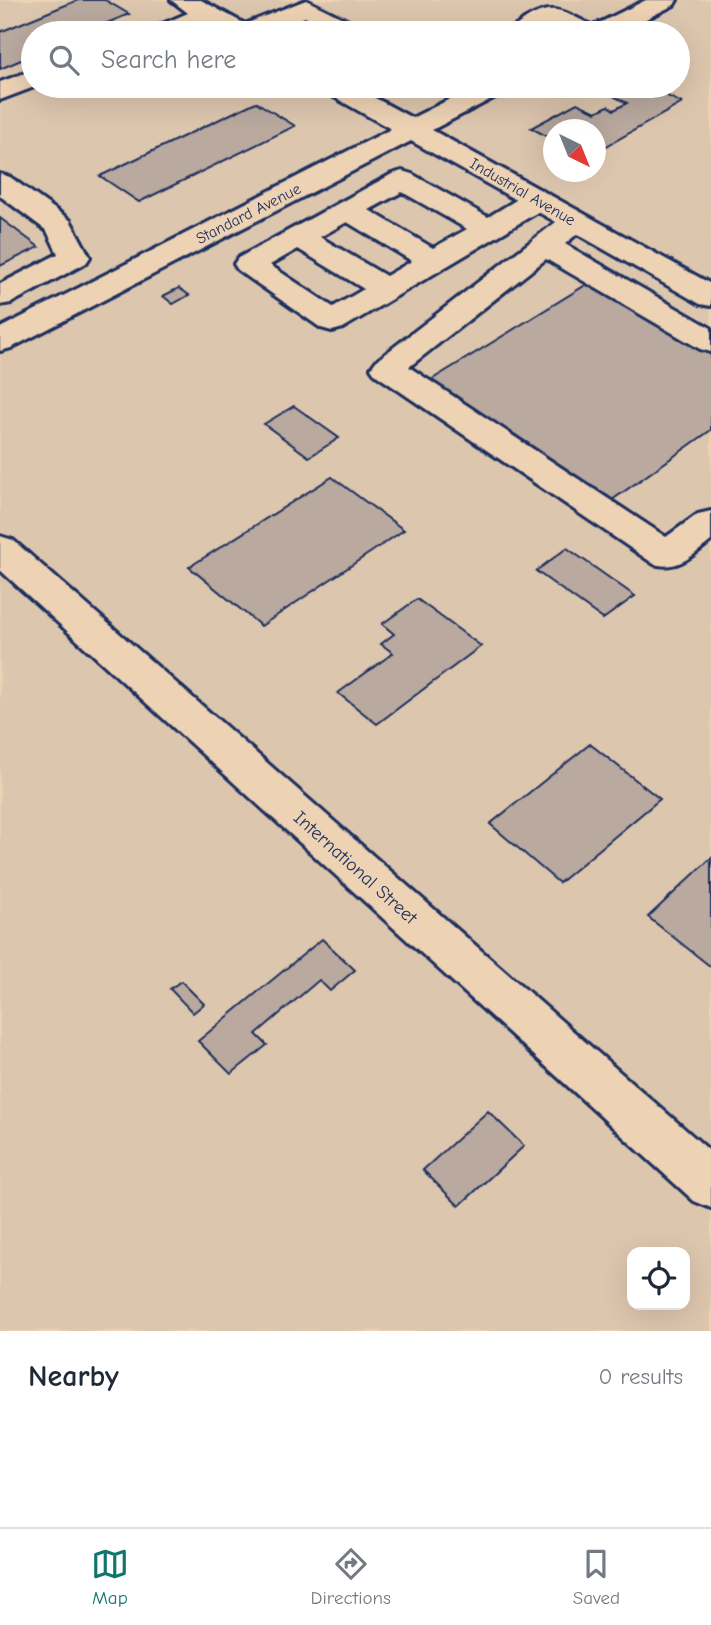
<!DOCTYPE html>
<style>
body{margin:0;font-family:"Comic Neue",sans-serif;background:#f2f2f3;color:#1f2937}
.controls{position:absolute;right:21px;bottom:21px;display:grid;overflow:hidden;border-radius:14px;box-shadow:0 7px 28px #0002}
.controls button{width:63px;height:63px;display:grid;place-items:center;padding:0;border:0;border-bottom:2px solid #e0e1e3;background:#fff;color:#1f2937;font:35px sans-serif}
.compass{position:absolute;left:543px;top:119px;width:63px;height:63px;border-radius:50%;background:#fff;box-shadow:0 7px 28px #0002;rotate:137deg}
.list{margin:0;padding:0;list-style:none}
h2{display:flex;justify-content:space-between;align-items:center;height:91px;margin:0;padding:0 28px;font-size:30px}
h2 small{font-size:23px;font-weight:400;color:#747a83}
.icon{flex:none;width:38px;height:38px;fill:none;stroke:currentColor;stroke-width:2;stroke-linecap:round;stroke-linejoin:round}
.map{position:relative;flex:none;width:711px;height:1331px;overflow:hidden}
.search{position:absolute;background:#fff;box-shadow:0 7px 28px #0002;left:21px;right:21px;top:21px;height:77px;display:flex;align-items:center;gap:18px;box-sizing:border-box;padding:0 24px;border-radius:38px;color:#747a83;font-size:26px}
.sheet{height:196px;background:#fff}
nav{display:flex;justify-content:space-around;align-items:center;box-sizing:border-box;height:98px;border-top:2px solid #e0e1e3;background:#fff;font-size:19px;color:#747a83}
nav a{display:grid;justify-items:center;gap:4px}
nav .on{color:#0f766e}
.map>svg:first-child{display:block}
.built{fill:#ddc6ae;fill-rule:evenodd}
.building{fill:#b9a99f;stroke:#1b2f5e;stroke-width:2}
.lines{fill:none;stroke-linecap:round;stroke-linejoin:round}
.minor-casing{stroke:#1b2f5e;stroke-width:6}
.minor{fill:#edd2b4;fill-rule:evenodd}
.labels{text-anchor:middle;stroke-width:5;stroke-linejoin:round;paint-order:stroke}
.far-street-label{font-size:16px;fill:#1b2f5e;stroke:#edd2b4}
.street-label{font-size:19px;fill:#1b2f5e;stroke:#edd2b4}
</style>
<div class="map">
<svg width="711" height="1331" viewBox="0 0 711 1331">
<rect width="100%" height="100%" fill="#edd2b4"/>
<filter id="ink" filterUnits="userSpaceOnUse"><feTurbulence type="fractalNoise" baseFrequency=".0143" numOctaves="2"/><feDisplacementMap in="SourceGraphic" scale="14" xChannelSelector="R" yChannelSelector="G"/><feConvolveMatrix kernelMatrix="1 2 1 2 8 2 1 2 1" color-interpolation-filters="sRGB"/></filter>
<g filter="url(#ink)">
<path class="built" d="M 0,0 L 711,0 L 711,1331 L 0,1331 ZM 33,33 L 678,33 L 678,86 L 33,86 ZM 554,130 L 596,130 L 596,172 L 554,172 ZM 632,1252 L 685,1252 L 685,1305 L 632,1305 Z"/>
<g class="building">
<path d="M 78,0 L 105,0 L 129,14 L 83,33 L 33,33 L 33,55 L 0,69 L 0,32 Z"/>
<path d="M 583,86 L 647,86 L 682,103 L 596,152 L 596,130 L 554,130 L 554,140 L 531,128 L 577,103 L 596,112 L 608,106 L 614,110 L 627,103 L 602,90 L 597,93 Z"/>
<path d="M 256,102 L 295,126 L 139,202 L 100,176 Z"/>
<path d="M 0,218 L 39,247 L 0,266 Z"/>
<path d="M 589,283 L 711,355 L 711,430 L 612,500 L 431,380 Z"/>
<path d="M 179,288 L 189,295 L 173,304 L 163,296 Z"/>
<path d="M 294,406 L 339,438 L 309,457 L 264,424 Z"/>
<path d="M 332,477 L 404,530 L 261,626 L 189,567 Z"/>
<path d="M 567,548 L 635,596 L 603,619 L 536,571 Z"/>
<path d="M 417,599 L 481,646 L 377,724 L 338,693 L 393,653 L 381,644 L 394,634 L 382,624 Z"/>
<path d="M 590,744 L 660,799 L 559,883 L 490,824 Z"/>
<path d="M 711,858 L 711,967 L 648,917 Z"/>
<path d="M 322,939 L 355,970 L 330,991 L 319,980 L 256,1034 L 267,1045 L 231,1074 L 198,1041 Z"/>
<path d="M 181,981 L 204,1004 L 193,1013 L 170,989 Z"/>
<path d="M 488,1111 L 524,1146 L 459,1206 L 423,1170 Z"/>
</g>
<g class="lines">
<g class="minor-casing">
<g id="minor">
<path d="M 171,0 L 201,0 L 245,24 L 306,0 L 363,28 L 367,33 L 335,33 L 305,17 C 270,32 242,44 206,23 L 183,33 L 149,33 L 153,28 L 188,13 Z"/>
<path d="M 646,0 L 677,0 L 674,5 L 618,33 L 567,33 L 551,25 L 539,33 L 509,33 C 514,26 520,23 526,19 C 555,1 565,13 593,26 Z"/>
<path d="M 33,70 L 33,86 L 37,86 L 0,100 L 0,82 Z"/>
<path d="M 321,86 L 353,86 L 412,118 L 476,86 L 509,86 L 505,92 L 432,130 L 711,284 L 711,306 L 700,304 L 577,234 L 565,244 L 711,328 L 711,352 L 700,349 L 546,259 L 409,367 L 666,537 L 698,514 L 711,511 L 711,541 C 693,555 678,571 654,564 L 376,375 L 371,368 L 376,361 L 556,222 L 538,212 L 343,328 L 332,331 L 321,328 L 238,270 L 234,264 L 238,258 L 392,174 L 402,171 L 412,174 L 488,217 L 516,200 L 411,141 L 11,348 L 0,351 L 0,328 L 391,129 L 325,92 ZM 402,192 L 467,229 L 433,248 L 369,210 ZM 347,222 L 412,261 L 386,276 L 320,237 ZM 298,249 L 364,289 L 333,307 L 270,265 Z"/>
<path d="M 0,174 L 10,177 L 70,220 L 90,257 L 86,263 L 11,303 L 0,305 L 0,284 L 58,254 L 47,231 L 0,196 Z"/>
<path d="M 0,536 L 13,540 L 711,1152 L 711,1208 L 694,1201 L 0,570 Z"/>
</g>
</g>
<use href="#minor" class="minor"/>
</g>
</g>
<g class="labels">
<g class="far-street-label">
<text transform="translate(523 191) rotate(30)" y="6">Industrial Avenue</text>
<text transform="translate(248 213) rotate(-27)" y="6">Standard Avenue</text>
</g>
<g class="street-label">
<text transform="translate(356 867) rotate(42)" y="7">International Street</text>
</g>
</g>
</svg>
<div class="controls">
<button><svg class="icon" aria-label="locate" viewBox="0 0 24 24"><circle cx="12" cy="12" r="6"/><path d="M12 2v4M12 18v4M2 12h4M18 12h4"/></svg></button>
</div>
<svg class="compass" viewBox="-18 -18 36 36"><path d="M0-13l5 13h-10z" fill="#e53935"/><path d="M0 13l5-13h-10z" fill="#747a83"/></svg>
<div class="search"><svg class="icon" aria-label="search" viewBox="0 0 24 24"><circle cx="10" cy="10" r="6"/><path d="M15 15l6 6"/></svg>Search here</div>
</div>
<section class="sheet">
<h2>Nearby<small>0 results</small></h2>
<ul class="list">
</ul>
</section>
<nav>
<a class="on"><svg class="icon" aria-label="map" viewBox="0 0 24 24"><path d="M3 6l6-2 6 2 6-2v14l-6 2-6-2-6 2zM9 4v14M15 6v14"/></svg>Map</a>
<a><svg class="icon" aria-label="directions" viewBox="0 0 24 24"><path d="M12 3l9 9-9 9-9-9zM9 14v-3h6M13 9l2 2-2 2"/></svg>Directions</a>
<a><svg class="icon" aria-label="saved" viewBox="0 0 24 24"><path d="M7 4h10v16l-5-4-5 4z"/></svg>Saved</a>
</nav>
